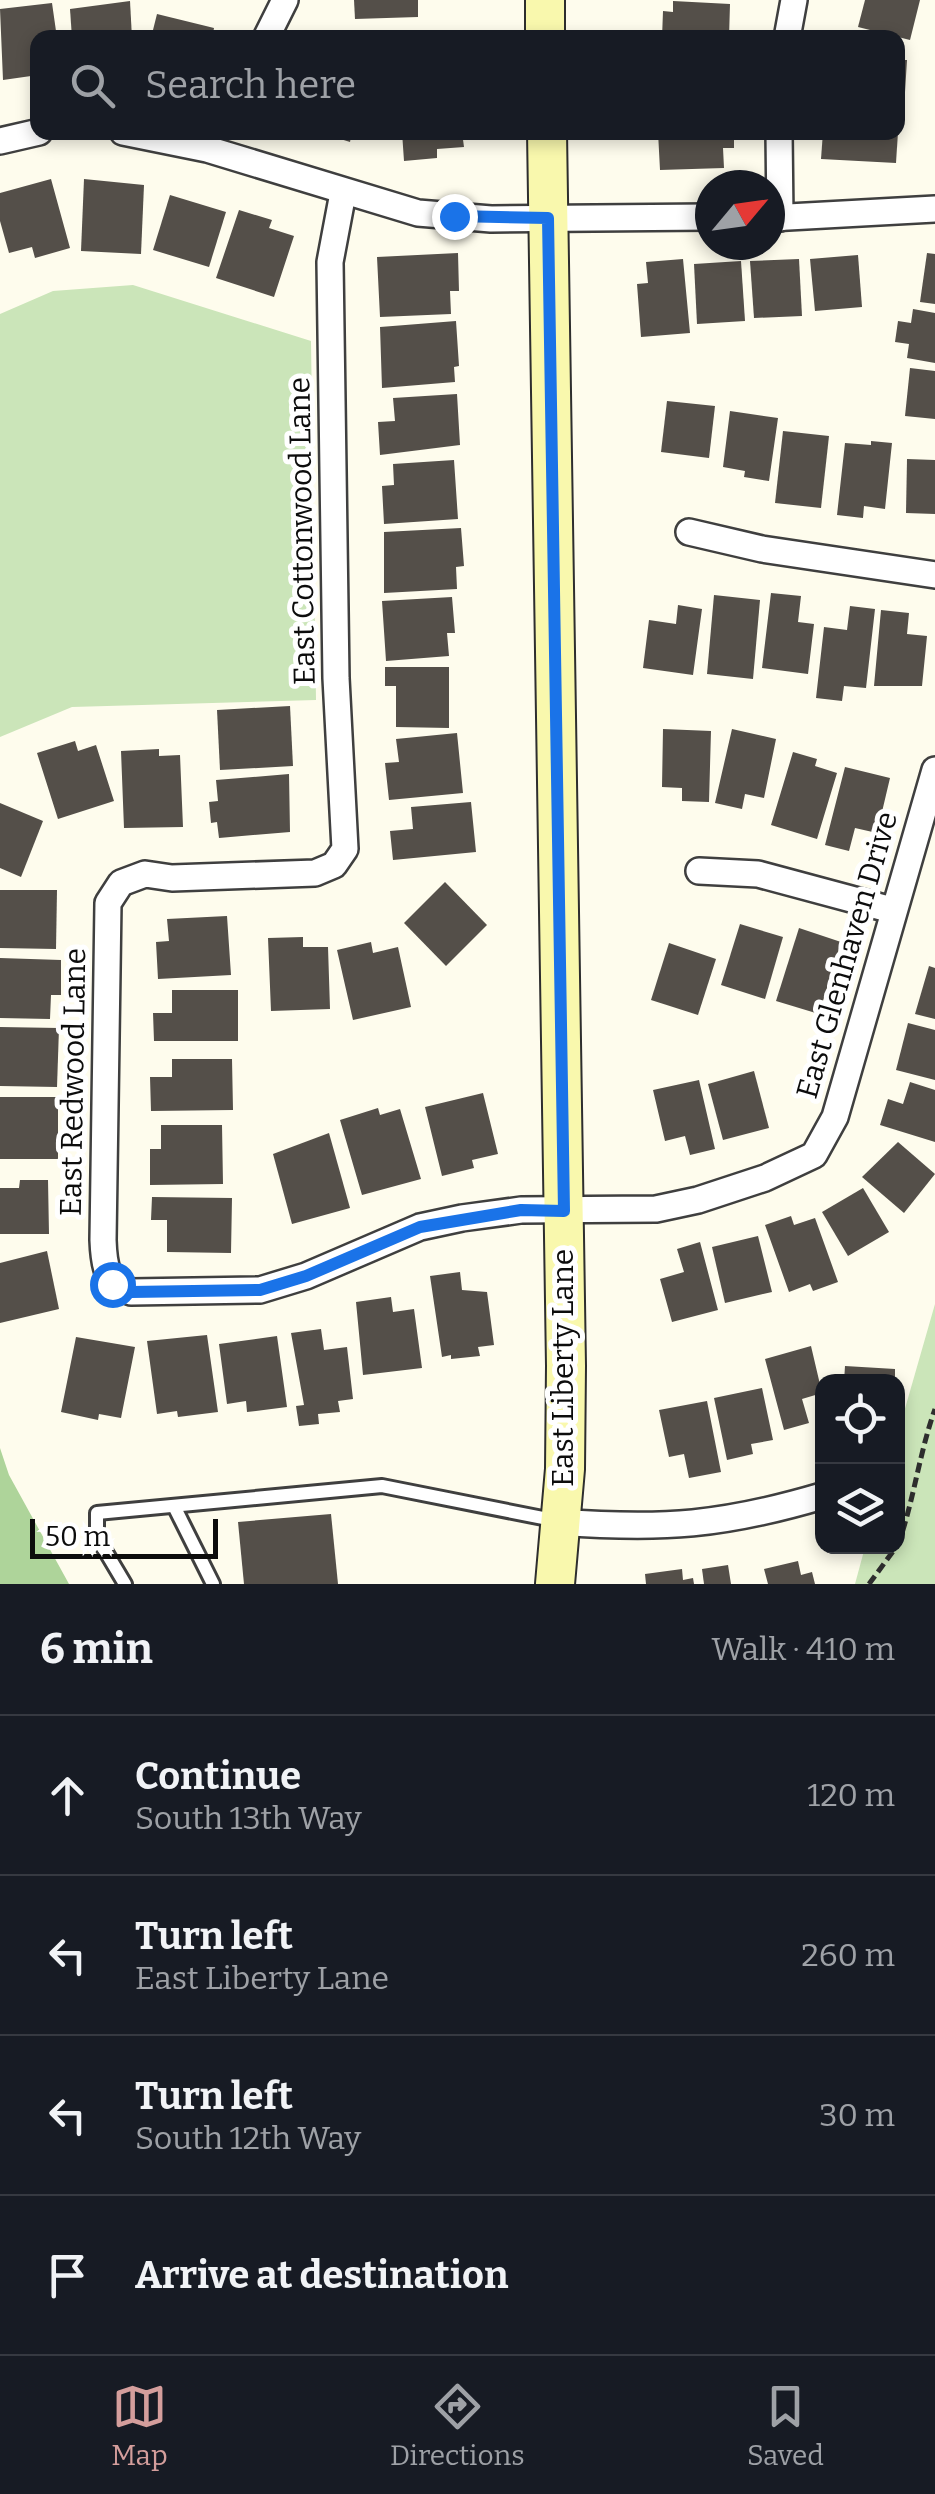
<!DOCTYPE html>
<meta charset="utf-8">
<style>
body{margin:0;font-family:Bitter,serif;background:#20242c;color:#f1f3f6}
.controls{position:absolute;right:30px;bottom:30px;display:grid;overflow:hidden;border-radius:20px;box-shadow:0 5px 15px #0003}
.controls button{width:90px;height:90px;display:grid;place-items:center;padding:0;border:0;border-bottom:2px solid #363941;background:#171b24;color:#f1f3f6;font:50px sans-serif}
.compass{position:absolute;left:695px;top:170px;width:90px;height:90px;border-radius:50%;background:#171b24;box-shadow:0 5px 15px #0003;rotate:61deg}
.scale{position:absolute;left:30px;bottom:25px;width:188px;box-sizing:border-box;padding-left:10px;border:5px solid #0c0c0c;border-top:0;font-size:28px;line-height:35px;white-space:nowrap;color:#0c0c0c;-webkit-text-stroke:8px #fff;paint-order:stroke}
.stop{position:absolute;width:30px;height:30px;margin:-22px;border:8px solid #1a73e8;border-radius:50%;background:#fff}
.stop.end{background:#1a73e8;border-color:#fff;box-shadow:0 2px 10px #0008}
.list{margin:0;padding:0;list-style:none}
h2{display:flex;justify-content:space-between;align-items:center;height:130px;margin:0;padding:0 40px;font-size:42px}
h2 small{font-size:32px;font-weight:400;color:#9ea1a6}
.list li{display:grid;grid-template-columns:65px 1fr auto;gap:30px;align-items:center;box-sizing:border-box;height:160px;padding:0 40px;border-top:2px solid #363941}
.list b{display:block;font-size:38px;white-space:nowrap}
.list p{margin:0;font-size:32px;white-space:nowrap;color:#9ea1a6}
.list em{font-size:32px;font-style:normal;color:#9ea1a6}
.icon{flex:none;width:55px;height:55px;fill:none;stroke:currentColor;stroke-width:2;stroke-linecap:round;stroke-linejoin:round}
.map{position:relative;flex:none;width:935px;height:1584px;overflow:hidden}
.search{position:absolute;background:#171b24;box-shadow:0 5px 15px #0003;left:30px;right:30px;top:30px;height:110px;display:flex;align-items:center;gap:25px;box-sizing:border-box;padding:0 35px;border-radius:20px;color:#9ea1a6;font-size:38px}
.sheet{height:770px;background:#171b24}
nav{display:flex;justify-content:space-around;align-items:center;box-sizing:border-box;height:140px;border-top:2px solid #363941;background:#171b24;font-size:28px;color:#9ea1a6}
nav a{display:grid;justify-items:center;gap:5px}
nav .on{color:#d49e9c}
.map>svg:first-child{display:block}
.green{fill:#cbe5b9}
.forest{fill:#aed49a}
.building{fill:#544f49}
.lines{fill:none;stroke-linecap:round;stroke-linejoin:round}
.lane-casing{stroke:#3f3f3f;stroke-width:18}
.street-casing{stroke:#3f3f3f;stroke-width:30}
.secondary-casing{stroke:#2e2e2e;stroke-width:42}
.path{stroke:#2e2e2e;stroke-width:5;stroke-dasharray:10 5;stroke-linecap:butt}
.lane{stroke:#fff;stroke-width:12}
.street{stroke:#fff;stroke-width:25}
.secondary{stroke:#f9f8ad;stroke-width:38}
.route{stroke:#1a73e8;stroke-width:12}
.labels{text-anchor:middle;stroke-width:10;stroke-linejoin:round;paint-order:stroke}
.street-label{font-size:30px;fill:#0c0c0c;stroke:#fff}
</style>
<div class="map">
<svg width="935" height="1584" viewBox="0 0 935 1584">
<rect width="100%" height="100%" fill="#fefced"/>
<g class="green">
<path d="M 133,285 L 311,341 L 316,700 L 72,707 L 0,737 L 0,314 L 53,291 Z"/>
<path d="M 935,1304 L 935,1584 L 855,1584 L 865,1547 L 898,1546 L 898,1433 Z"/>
</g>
<path class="forest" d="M 0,1448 L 9,1475 L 69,1584 L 0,1584 Z"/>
<g class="building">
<path d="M 354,0 L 418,0 L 418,17 L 355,19 Z"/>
<path d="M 865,0 L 920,0 L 910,40 L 858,27 Z"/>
<path d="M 130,1 L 132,38 L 72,38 L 70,9 Z"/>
<path d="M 673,1 L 730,4 L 729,38 L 662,38 L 663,11 L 673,12 Z"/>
<path d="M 52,3 L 57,38 L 38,38 L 38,75 L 3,80 L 0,9 Z"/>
<path d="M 157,14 L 214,28 L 212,38 L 151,38 Z"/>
<path d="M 898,60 L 907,60 L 905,92 L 898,91 Z"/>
<path d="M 318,132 L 352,132 L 350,142 Z"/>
<path d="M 402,132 L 462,132 L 464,147 L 437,149 L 437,158 L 404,161 Z"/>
<path d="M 658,132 L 734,132 L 734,148 L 723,148 L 724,168 L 660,170 Z"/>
<path d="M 823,132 L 898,132 L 896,163 L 821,159 Z"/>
<path d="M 51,179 L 70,248 L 35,258 L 32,247 L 9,253 L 0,221 L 0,193 Z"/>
<path d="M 84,179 L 144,185 L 141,254 L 81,251 Z"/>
<path d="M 170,195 L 226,212 L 209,267 L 153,250 Z"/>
<path d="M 239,210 L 272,220 L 269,228 L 294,236 L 274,297 L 216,278 Z"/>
<path d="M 458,253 L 459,291 L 450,291 L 451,314 L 380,317 L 377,257 Z"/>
<path d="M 927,253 L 935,254 L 935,304 L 920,302 Z"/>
<path d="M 858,255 L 862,307 L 815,311 L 810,259 Z"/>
<path d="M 683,259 L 690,333 L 641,337 L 637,284 L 648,283 L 646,262 Z"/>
<path d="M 799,259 L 802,316 L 754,318 L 750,261 Z"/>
<path d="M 741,261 L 745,321 L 697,324 L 694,264 Z"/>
<path d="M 913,309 L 935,313 L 935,363 L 907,358 L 909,344 L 895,342 L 898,321 L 911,323 Z"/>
<path d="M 456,321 L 459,366 L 454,367 L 455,382 L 382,388 L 380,327 Z"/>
<path d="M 910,368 L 935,371 L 935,419 L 905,416 Z"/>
<path d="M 457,394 L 460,445 L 380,455 L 378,422 L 395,421 L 393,398 Z"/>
<path d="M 667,401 L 715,406 L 709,458 L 661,452 Z"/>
<path d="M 730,411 L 778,418 L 769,481 L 744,477 L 745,471 L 723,467 Z"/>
<path d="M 783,431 L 829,436 L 821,508 L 775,503 Z"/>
<path d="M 871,441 L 892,443 L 885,509 L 864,506 L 863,518 L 837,515 L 845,443 L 871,445 Z"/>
<path d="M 907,459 L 935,460 L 935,514 L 906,513 Z"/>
<path d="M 454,460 L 458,519 L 384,524 L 382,486 L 394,485 L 393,464 Z"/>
<path d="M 461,528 L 464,566 L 456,567 L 457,589 L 384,593 L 384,532 Z"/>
<path d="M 771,593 L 801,596 L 798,622 L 814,624 L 808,674 L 762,668 Z"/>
<path d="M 714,595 L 760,600 L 753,679 L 707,674 Z"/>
<path d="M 452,597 L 455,633 L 447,633 L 449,656 L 386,661 L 382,601 Z"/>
<path d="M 678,605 L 702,609 L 693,675 L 643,668 L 649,620 L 676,624 Z"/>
<path d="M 850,606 L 875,609 L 866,688 L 844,686 L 842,701 L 816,698 L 824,627 L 847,630 Z"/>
<path d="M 881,610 L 909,613 L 907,634 L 927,636 L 922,686 L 874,686 Z"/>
<path d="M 385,667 L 449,667 L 449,728 L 396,727 L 396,686 L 385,686 Z"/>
<path d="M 290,706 L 293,766 L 220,770 L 217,710 Z"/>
<path d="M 663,729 L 711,731 L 709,802 L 682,801 L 682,788 L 662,787 Z"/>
<path d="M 732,729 L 776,739 L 764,798 L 745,794 L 742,809 L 715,803 Z"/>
<path d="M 457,733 L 463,793 L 389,800 L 385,763 L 399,762 L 396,739 Z"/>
<path d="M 75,741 L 78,751 L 96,745 L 114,801 L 58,819 L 37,753 Z"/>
<path d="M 159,749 L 159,756 L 180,755 L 183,827 L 124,828 L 121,751 Z"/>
<path d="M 793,752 L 817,759 L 815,766 L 837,773 L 817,839 L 771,825 Z"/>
<path d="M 845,767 L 890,778 L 877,833 L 855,828 L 849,851 L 825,845 Z"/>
<path d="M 289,774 L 290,832 L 219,838 L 217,822 L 211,823 L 209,802 L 218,801 L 216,780 Z"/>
<path d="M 471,802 L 476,852 L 393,860 L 390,831 L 413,829 L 411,807 Z"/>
<path d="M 0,803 L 43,821 L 21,877 L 0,868 Z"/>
<path d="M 445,882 L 487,925 L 446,966 L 404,923 Z"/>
<path d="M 0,890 L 57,890 L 56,949 L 0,948 Z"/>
<path d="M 227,916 L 231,975 L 158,979 L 156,942 L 169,941 L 167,919 Z"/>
<path d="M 740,924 L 783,937 L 765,999 L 721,985 Z"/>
<path d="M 799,928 L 841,942 L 819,1014 L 776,1001 Z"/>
<path d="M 303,937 L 303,947 L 328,947 L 330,1009 L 271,1011 L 268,938 Z"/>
<path d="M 371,942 L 373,953 L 398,947 L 411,1007 L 353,1020 L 337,950 Z"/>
<path d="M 669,943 L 716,959 L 698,1015 L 651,1000 Z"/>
<path d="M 0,958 L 61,960 L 61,995 L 51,995 L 50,1019 L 0,1018 Z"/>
<path d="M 929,966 L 935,968 L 935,1019 L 915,1014 Z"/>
<path d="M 172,990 L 238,990 L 238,1041 L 154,1041 L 153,1013 L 172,1013 Z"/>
<path d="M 908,1023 L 935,1030 L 935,1080 L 896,1070 Z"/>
<path d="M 0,1027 L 59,1028 L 57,1087 L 0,1086 Z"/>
<path d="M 172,1059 L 232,1059 L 233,1110 L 151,1111 L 150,1077 L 172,1077 Z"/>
<path d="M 754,1071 L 769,1128 L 723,1140 L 708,1084 Z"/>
<path d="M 699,1080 L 715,1149 L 690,1155 L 685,1136 L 665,1141 L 653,1090 Z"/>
<path d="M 910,1082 L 935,1090 L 935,1142 L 880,1125 L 888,1099 L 903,1104 Z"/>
<path d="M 483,1093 L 498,1154 L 472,1160 L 474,1168 L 442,1176 L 425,1107 Z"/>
<rect x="0" y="1097" width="58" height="62"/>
<path d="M 378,1108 L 380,1115 L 400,1109 L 421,1179 L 362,1195 L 340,1120 Z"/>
<path d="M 161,1125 L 222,1125 L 223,1184 L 150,1185 L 150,1149 L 161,1149 Z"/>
<path d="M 329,1133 L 350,1208 L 292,1224 L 273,1154 Z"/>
<path d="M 898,1142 L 935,1174 L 904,1213 L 862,1177 Z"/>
<path d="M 20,1180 L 48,1180 L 49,1234 L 0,1234 L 0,1188 L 19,1188 Z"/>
<path d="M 863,1188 L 889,1232 L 848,1256 L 822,1212 Z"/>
<path d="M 152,1197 L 232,1198 L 231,1253 L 167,1252 L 167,1220 L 151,1220 Z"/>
<path d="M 791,1216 L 794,1225 L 815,1218 L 838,1282 L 813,1291 L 810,1284 L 789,1292 L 765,1225 Z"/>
<path d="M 758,1236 L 772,1292 L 725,1303 L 712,1247 Z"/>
<path d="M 700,1242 L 718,1310 L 672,1322 L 660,1279 L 684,1272 L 677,1249 Z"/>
<path d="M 47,1251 L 59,1309 L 0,1323 L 0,1263 Z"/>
<path d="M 460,1272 L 462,1290 L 487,1292 L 494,1345 L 478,1347 L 480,1356 L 451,1359 L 451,1355 L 442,1357 L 430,1276 Z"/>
<path d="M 391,1297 L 393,1312 L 414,1309 L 422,1368 L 363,1375 L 356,1302 Z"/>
<path d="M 321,1329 L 324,1350 L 347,1347 L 353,1399 L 338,1401 L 340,1412 L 318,1414 L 319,1424 L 299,1426 L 296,1406 L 304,1405 L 291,1333 Z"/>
<path d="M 207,1335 L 218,1412 L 178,1417 L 177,1411 L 157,1414 L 147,1341 Z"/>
<path d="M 277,1336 L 287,1407 L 247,1412 L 246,1401 L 227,1404 L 219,1344 Z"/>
<path d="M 76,1337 L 135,1347 L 121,1418 L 99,1414 L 98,1420 L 61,1412 Z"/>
<path d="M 811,1346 L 822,1393 L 802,1399 L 809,1423 L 784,1430 L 765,1359 Z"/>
<path d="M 845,1366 L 895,1369 L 895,1382 L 844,1382 Z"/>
<path d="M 762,1388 L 773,1440 L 751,1444 L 753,1454 L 727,1460 L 714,1398 Z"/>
<path d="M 707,1401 L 721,1472 L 689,1478 L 684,1454 L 669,1457 L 659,1410 Z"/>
<path d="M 331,1514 L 338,1584 L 244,1584 L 238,1522 Z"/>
<path d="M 798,1561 L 801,1575 L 812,1572 L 815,1584 L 768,1584 L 764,1569 Z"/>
<path d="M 728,1565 L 731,1584 L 704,1584 L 702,1569 Z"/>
<path d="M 682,1569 L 683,1580 L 693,1578 L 694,1584 L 646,1584 L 645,1574 Z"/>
</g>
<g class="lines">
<g class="lane-casing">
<g id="lane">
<path d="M 174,1506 L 213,1584"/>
<path d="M 125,1584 L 97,1537 L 97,1513 L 382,1486 L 558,1521"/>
</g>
</g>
<g class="street-casing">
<g id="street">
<path d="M 266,38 L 285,0"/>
<path d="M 787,38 L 794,0"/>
<path d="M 123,132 L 207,149 L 418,213 L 491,219 L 710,217"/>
<path d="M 779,132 L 780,218"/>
<path d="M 0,141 L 39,132"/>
<path d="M 343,193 L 330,262 L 336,678 L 345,849 L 334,865 L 315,873 L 172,878 L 145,874 L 121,883 L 108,903 L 103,1240 C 104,1267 106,1281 131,1292 L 260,1290 L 306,1276 L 420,1227 L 462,1218 L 521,1210 L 656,1209 L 698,1200 L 765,1178 L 814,1155 L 835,1117 L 935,770"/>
<path d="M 770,218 L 935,209"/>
<path d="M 689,532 L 762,549 L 935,575"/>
<path d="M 699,871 L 758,874 L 892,910"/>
<path d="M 560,1522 C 663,1530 724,1525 822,1496"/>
</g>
</g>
<g class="secondary-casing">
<g id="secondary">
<path d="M 545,0 L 545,38"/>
<path d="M 547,132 L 566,1366 L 565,1469 L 555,1584"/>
</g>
</g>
<g class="path">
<path d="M 898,1545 C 914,1500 919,1454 935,1409"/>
<path d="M 869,1584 L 897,1546"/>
</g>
<use href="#lane" class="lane"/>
<use href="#street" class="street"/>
<use href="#secondary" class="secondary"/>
</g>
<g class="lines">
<path class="route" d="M 112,1284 L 131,1292 L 260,1290 L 306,1276 L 420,1227 L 521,1210 L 564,1211 L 548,218 L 454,216"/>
</g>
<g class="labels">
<g class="street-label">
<text transform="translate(302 531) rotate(-91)" y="10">East Cottonwood Lane</text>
<text transform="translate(847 955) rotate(-74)" y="10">East Glenhaven Drive</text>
<text transform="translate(73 1082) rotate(-89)" y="10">East Redwood Lane</text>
<text transform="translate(563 1368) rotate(-90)" y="10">East Liberty Lane</text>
</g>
</g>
</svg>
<div class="controls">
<button><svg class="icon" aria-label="locate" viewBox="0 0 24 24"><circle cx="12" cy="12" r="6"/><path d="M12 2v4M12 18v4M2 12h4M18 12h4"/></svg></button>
<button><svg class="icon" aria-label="layers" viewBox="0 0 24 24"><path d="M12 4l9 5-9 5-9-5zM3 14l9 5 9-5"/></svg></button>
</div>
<svg class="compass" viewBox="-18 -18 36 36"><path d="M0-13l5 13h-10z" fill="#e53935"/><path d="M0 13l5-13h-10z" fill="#9ea1a6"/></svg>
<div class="scale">50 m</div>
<div class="stop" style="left:112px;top:1284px"></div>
<div class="stop end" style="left:454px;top:216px"></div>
<div class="search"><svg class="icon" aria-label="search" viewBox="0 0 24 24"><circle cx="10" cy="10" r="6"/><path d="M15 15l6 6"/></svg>Search here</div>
</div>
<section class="sheet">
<h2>6 min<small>Walk · 410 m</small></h2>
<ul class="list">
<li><svg class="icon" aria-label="ahead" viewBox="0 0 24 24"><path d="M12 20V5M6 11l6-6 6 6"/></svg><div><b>Continue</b><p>South 13th Way</p></div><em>120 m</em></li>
<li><svg class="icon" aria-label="left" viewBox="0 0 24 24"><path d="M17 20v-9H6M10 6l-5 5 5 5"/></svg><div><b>Turn left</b><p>East Liberty Lane</p></div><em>260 m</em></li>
<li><svg class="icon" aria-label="left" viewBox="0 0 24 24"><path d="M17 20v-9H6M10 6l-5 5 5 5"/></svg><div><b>Turn left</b><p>South 12th Way</p></div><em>30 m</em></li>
<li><svg class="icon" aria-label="arrive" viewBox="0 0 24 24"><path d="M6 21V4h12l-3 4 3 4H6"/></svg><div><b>Arrive at destination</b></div></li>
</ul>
</section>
<nav>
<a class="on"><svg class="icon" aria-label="map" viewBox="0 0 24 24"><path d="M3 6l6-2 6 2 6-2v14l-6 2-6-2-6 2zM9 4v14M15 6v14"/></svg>Map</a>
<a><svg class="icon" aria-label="directions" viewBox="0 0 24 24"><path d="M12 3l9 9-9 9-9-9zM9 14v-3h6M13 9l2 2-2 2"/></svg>Directions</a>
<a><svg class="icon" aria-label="saved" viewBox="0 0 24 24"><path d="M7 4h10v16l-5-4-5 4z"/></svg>Saved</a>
</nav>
